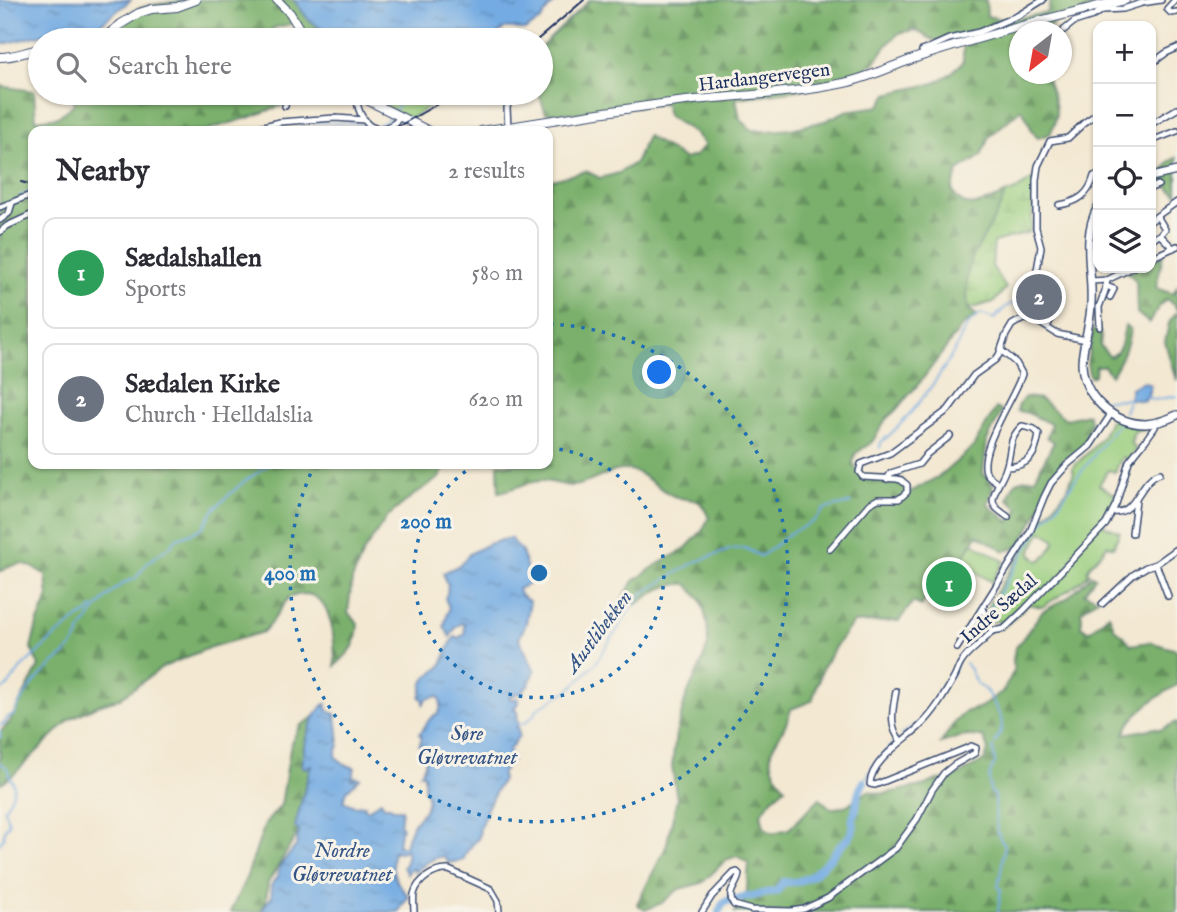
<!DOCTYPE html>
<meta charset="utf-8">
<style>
body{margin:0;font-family:"IM FELL English",serif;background:#f2f2f3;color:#2b2b33}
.controls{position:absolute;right:21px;top:21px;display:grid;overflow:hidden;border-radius:14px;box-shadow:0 2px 5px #0004}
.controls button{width:63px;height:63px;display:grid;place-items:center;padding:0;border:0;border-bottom:2px solid #e1e1e2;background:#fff;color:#2b2b33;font:35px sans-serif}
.compass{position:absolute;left:1009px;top:21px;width:63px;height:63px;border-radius:50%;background:#fff;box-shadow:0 2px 5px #0004;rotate:211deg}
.you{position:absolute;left:660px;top:373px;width:24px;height:24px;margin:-18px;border:5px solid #fff;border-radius:50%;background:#1a73e8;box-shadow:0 0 0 10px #1a73e833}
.badge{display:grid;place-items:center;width:46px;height:46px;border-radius:50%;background:#2563eb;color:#fff;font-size:23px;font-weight:700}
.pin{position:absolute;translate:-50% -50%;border:4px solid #fff;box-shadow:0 2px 7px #0006}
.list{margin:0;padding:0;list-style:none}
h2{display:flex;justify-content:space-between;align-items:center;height:91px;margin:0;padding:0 28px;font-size:30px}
h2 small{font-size:23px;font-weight:400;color:#7c7c81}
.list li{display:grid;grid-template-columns:46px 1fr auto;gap:21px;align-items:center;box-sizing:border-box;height:112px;margin:0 14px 14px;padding:0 14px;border:2px solid #e1e1e2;border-radius:14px}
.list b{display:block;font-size:26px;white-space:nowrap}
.list p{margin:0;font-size:23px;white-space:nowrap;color:#7c7c81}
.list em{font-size:23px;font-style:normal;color:#7c7c81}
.icon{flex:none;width:38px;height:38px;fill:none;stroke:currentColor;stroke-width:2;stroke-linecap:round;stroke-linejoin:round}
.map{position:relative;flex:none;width:1177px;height:912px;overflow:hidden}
.search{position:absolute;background:#fff;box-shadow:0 2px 5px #0004;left:28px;top:28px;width:525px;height:77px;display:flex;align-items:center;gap:18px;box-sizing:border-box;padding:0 24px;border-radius:38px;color:#7c7c81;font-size:26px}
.panel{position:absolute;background:#fff;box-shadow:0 2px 5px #0004;left:28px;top:126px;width:525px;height:343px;border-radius:14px}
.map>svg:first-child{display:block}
.grass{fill:#99cd7d;stroke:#5a7e6e;stroke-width:2;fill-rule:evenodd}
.forest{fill:url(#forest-firs);stroke:#4a7065;stroke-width:2;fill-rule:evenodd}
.wetland{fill:url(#wetland-marsh);stroke:#5a7e6e;stroke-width:2}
.park{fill:url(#park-tufts);stroke:#5a7e6e;stroke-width:2}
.water{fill:url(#water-ripples);stroke:#476da0;stroke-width:2}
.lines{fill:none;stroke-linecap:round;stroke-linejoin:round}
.stream{stroke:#73abe2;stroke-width:2}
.river{stroke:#73abe2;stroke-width:8}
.street-casing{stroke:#3b4b6f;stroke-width:8}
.secondary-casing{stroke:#3b4b6f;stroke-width:10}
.primary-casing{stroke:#3b4b6f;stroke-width:10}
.street{stroke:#fff;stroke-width:5}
.secondary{stroke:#fff;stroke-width:7}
.primary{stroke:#fff;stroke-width:8}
.rail{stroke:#1b2f5e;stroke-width:2}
.ring{fill:none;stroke:#1f6fb2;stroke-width:3.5;stroke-dasharray:3.5 7}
.labels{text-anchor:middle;stroke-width:6;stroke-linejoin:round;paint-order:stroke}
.street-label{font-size:19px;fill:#1b2f5e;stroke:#f7f3e8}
.water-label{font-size:21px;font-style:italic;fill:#355486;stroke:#f7f3e8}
.centre{fill:#1f6fb2;stroke:#f7f3e8;stroke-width:3.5}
.ring-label{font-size:21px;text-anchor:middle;font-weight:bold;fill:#1f6fb2;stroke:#f7f3e8;stroke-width:6;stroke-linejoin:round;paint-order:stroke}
</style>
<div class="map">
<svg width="1177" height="912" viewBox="0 0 1177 912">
<defs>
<pattern id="forest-firs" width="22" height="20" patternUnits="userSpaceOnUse" patternTransform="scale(1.75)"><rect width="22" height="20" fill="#7ab06c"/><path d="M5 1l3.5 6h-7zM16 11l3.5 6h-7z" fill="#63905c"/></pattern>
<pattern id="wetland-marsh" width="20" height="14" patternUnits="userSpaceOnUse" patternTransform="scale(1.75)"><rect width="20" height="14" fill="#99cd7d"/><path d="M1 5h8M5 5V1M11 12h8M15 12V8" fill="none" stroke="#83b06e"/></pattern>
<pattern id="park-tufts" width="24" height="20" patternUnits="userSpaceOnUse" patternTransform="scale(1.75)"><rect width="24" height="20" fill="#99cd7d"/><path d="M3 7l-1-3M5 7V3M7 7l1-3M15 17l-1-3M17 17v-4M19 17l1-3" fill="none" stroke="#83b06e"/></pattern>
<pattern id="water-ripples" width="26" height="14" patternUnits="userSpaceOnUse" patternTransform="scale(1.75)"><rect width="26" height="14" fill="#73abe2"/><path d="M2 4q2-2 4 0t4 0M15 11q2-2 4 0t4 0" fill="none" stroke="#5e8cba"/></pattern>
</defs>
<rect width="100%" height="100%" fill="#f7f3e8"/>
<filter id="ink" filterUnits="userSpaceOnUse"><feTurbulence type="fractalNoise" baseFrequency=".0143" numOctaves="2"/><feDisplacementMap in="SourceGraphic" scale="14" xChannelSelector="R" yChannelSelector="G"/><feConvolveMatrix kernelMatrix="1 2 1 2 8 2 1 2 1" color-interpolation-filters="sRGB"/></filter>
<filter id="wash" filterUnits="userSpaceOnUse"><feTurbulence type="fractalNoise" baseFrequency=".00686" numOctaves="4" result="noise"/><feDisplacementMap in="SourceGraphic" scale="28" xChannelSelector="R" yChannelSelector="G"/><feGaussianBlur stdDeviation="1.57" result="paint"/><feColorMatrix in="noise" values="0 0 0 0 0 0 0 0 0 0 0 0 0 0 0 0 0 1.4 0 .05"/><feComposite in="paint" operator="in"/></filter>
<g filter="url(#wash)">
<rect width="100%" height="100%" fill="#f3e8d2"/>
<g class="grass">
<path d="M 1114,418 L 1134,427 L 1146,427 L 1142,431 L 1136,430 L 1132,436 L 1133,438 L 1130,442 L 1136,449 L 1128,459 L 1122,457 L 1115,472 L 1108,470 L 1099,485 L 1117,496 L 1103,525 L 1120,532 L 1113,547 L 1107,545 C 1101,556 1091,561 1087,571 L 1090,573 L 1076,585 L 1042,607 L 1028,604 L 1005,626 L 999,629 L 997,627 L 1000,622 L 996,620 L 992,622 L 990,621 L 987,609 L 988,606 L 1028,542 L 1041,518 L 1044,515 L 1046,516 L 1067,490 L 1074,472 L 1072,468 L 1092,449 L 1103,435 L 1110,420 ZM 1043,532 L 1054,539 L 1055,542 C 1051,549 1046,559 1038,561 L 1030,553 L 1040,534 Z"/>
<path d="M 971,542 L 1004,561 L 992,582 L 959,562 Z"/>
</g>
<g class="forest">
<path d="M 188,0 L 294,0 L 309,20 L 320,27 L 301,35 L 295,23 L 273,28 L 271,40 L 98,40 C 111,30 122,15 138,9 C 150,3 174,2 188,0 Z"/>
<path d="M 590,0 L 986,0 L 987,16 L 1006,20 L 1047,13 L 1051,0 L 1101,0 L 1104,10 C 1086,13 1056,15 1046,31 L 1020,32 L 1020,74 L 1046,74 C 1052,99 1063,108 1050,134 L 1038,138 C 1029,131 1029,117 1021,109 L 989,137 L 981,156 L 958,171 L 952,190 C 954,194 956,198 959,200 C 970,211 993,199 1005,194 C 998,218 982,237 972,259 C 965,274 967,293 968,309 L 978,316 L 963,325 L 921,381 L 895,411 L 886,419 L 872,442 L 855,454 L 853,463 L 860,475 L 903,480 L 908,493 L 940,476 L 973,447 L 996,408 L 1002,411 L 987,440 L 983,473 L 993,485 L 988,505 L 1009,522 L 1019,509 L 1008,499 C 1014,480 1016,480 1035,478 L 1054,442 L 1047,437 L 1051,424 L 1028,413 L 1017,411 L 1019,404 L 1025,397 L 1040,399 L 1066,419 L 1088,414 L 1091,424 L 1081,449 L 1063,460 L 1052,478 L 1038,512 L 1021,544 L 1016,548 L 1005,551 L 977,535 L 955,572 L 929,594 L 921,606 L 913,602 L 899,621 L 853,623 L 837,644 L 823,667 L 812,701 L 791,709 C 782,748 754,745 785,788 L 772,799 L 761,814 L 764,827 L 772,833 L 789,829 L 820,798 L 830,808 C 846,809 856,800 868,791 L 883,794 L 926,785 L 937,780 L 951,779 L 985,760 L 988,750 L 984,738 C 969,733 955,738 941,743 L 954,723 L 965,712 L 981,707 L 1003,691 L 1014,671 L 1013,660 L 1015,649 L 1042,612 L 1067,598 L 1092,575 L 1095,577 L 1084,593 L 1098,598 L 1081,611 L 1082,618 L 1081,626 L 1089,632 L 1109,614 L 1114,628 L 1124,636 L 1131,645 L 1150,642 L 1177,650 L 1177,685 C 1156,698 1134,710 1124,734 L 1155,728 L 1160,730 L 1177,722 L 1177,912 L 735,912 L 746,900 L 749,864 L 737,856 L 726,860 L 702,883 L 679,889 L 662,903 L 645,910 L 637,904 L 666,847 L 677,799 L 672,767 L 676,734 L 686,697 L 701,664 L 708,645 L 707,622 L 701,600 L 687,584 C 665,583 653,592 636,605 L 621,601 L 634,581 L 658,564 L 685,549 L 702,531 L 709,518 C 697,493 698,503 676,497 C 661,492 644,472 629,470 C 607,468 592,485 572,486 C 562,486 551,480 540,481 C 526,482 513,490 499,492 L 498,464 L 548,464 L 548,181 L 586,171 L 600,178 L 619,173 L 636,162 L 647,136 L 684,159 L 695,156 L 705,145 L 695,133 L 668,116 L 665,103 L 581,113 L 546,113 L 540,97 L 542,69 L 541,47 ZM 915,30 L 935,41 L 963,43 L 963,62 L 950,74 L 935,83 L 888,94 L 880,106 L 846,111 L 825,121 L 791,129 L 768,131 L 752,130 L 740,119 L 736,98 L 815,88 L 836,80 L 852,76 L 874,63 L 888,44 L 899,33 Z"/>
<path d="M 0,86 L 34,91 L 36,120 L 58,117 L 74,104 L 75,93 L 267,93 L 283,105 L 251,117 L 203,131 L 33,131 L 33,464 L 447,464 L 439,478 L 415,494 L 387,517 L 363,553 L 352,580 L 348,613 L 358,623 C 357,647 351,651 335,666 C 335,645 334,596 305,594 C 300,594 293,596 288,598 L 271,623 L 263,632 L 211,647 L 163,667 L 120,698 L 98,705 L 70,719 L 12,776 L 0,784 L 0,732 L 9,723 L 39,666 L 31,648 L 37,624 L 48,598 L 46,575 C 27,563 20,559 0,572 Z"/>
<path d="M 1177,157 L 1177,195 L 1159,179 L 1169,162 Z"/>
<path d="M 1163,255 L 1156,288 L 1173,294 L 1177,287 L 1177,309 L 1167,299 L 1160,305 L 1149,323 L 1137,313 L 1136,281 L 1128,272 L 1137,268 L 1151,268 L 1151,261 Z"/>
<path d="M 1177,311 L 1177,379 L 1176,380 L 1165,342 L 1169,323 Z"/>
<path d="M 1125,326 L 1130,329 C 1129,342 1120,365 1111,375 L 1104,366 L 1096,366 L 1095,375 L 1090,377 L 1087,364 L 1093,330 L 1100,331 L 1101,337 L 1100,346 L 1110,357 C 1123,351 1122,338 1125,326 Z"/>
<path d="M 316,716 C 309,729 301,745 304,760 L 311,764 L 298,815 L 299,831 L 268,883 L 266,902 L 259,912 L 230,912 L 247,876 L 265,824 L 281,805 L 291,743 L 300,726 Z"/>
</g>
<path class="wetland" d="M 1033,179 L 1035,186 L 1031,230 L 1029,232 L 994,242 L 992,267 L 1006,288 L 994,302 L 968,309 C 967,293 965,274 972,259 C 982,237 998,218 1005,194 L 1016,190 Z"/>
<path class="park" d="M 358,93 L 451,93 L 409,119 Z"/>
<g class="water">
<path d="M 0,0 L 131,0 L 80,40 L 56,40 L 54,36 L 44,34 L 0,45 Z"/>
<path d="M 294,0 L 559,0 L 549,8 L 540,21 L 525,30 C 504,27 506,24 493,40 L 330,40 L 328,33 L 309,20 Z"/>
<path d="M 1143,382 L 1151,385 L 1147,397 L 1144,401 L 1129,399 L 1131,388 Z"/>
<path d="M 510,538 L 522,552 L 531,583 L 518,589 L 520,595 L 530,602 L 526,623 L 519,639 L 535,671 L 528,686 L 524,689 L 522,694 L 518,693 L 509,697 L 512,700 L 517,698 L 519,702 L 513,709 L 517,711 L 518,724 L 516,724 L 516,727 L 518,727 L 519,736 L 509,750 L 512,760 L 502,772 L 502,779 L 487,808 L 485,816 L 480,826 L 479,837 L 467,851 L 463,860 L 448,863 L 445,857 C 434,855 423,866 415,872 L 414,869 L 411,868 L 407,874 L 403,867 C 407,862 408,856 406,850 L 399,852 L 394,851 C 389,868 395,884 409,896 L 398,912 L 262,912 L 267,902 L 272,897 L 271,886 L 275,879 L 277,879 L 280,866 L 296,846 L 299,831 L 295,827 L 311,765 L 305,768 L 302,766 C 304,760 302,756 304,750 C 306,735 313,714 325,704 L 327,704 L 326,707 L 328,709 L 328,711 L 335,714 C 337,718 339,741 339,745 C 338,749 335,753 336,757 L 344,764 L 355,768 L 352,779 L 356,777 L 360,778 L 347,791 L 343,801 L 354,806 L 365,805 L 364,808 L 368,810 L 381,801 L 384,806 L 390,806 L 393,809 L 402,809 L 400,824 L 402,829 L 400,831 L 398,846 L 405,846 C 407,839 409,830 413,824 C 421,814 434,803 424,790 L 424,774 L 420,774 C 427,764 428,755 419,746 L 422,737 L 419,734 C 427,727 426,718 438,714 C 442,707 442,703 438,696 L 426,699 L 423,705 L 423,700 L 420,697 C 423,691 422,684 424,681 C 426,675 436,673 440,667 C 447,657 447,646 455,637 L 458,638 L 465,634 L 464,626 L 465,625 L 462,623 L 456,627 L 450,637 L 444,626 L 449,608 L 445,598 L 447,594 L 448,583 L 445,582 L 445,578 L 443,573 L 460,565 L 469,554 L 488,544 Z"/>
</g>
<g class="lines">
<g class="stream">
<path d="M 396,110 L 402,93"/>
<path d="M 309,123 L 356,123 L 369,127"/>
<path d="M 378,125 L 384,123 L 390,117"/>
<path d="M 299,131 L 303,123"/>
<path d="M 20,196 L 33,191"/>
<path d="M 1147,397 L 1154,400 L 1177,396"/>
<path d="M 1106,400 L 1129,399 L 1124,412"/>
<path d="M 880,448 L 881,442 C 906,423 937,381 953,353 C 963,337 962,325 981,314 L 994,319 C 1001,312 1011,298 1023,304 C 1028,307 1030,312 1035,315"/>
<path d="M 987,614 L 1042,523 L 1059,504 L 1075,480 L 1118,424"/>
<path d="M 965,663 L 969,668 L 976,683 L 984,689 L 990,696 L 1001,718 L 1002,728 L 995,743"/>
<path d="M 0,691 L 9,685 L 20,669 L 52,639 L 79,618 L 90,612 L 91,609 L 96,609 C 108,597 117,583 135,579 L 148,562 L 170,546 L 177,538 L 194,532 L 203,527 L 214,509 L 242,483 L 270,464"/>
<path d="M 0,725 L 5,723 L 8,717 L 13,716 C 22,696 37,678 53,664 C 65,654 76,647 80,631 L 95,611"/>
<path d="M 516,725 L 525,723 L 534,715 L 537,709 L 570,689 L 595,664 L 633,605 L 643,593 L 695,562 L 732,549 L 745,548 L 760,556 C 773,551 780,538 792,532 C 807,525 814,524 824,509 L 851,503"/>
<path d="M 0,731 L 0,738"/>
<path d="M 901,735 L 920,722 L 927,714 L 943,683 L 952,674 L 960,656 L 984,619"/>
<path d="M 993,748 L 995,763 C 988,775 988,779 991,793 L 995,795 C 996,813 993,831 1005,846 C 1002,859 1002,872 998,886 L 1001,889 L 998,912"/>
<path d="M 0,763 C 9,768 7,768 10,777 C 10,778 12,780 13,782 C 16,792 9,801 4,809 L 9,823 L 4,831 L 4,836 L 0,844"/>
<path d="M 864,782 L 874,764 L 897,739"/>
</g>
<path class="river" d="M 719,912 L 722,905 L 727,901 L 777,891 L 783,882 C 811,885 823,865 840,846 C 845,840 851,838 853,829 C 855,822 852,826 853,818 C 854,815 855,811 856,808 C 858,795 857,794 864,782"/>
</g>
</g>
<g filter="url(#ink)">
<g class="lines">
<g class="street-casing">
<g id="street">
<path d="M 1175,0 L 1167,9 L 1171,13 L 1177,12"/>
<path d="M 1064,30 L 1074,22 L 1093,16 L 1103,10 L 1123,9 L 1142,3 L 1161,0"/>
<path d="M 922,51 L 949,39 L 979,32 L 1019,15 L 1043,0"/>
<path d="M 1151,64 L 1166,53 L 1177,48"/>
<path d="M 357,94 C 356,111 367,135 387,127 C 394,124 396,122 401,116"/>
<path d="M 285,106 L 288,93"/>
<path d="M 1151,124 L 1177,109"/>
<path d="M 508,127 L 507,108 L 511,93"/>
<path d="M 256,131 L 260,127 L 280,122 L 335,118 L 365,120"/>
<path d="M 409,131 L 417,130 L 419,127"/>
<path d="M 1151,141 L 1177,131"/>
<path d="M 1151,188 L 1158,185"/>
<path d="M 1059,205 C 1078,202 1089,195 1094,176"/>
<path d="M 0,207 L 33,194"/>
<path d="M 1157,216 L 1177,202"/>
<path d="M 0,220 L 9,213 L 12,203"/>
<path d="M 1151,221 L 1157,216 L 1165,229 L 1160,235"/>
<path d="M 0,232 L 7,226 L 33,214"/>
<path d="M 1151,239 L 1160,235 L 1173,248"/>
<path d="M 1151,258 L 1177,246"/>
<path d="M 1091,281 L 1107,280 L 1132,268"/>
<path d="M 1106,286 L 1114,289 L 1110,297"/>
<path d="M 1047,327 C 1064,295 1049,295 1037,270 L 1041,247 L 1036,228 L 1036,180 L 1038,166 L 1050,141 L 1068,138 L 1085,122 L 1098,113"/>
<path d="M 1100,327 L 1099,307 L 1105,291 L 1107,280"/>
<path d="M 1007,467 C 1029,466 1036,455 1039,434 L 1034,429 L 1022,426 C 1007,440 1012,452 1006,468 C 1003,479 994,488 993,500 C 993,508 1002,512 1008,517"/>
<path d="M 887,479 L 891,473 L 919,464 L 927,454 L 950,436"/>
<path d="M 998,483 C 994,480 988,477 986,472 C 978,449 1015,397 1022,374 L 1016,363 L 1002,351"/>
<path d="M 1113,512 C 1137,515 1139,479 1160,473"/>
<path d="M 1132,533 L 1136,500"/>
<path d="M 830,549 L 869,504 L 878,499 L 899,499 L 907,492 L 907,485 L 901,480 L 897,479 L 863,477 L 859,472 L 861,464 L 890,453 L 948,410 L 974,375 L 995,360 L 999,355 L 1006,335 L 1012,325 L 1017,322 L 1025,319 L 1035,320 L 1057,334 L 1086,340"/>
<path d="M 1156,564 L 1168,596"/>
<path d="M 1102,604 L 1133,575 L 1146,567 L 1156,564 L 1177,549"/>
<path d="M 983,609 L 992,631"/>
<path d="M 957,648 L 1030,532 L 1044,497 L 1051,483 L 1067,465 L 1090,446 L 1111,414"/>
<path d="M 896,691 C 893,709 888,726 901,741"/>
<path d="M 414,912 C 414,907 413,900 414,894 C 418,879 435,869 449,870 L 491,889 L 498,901 L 499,912"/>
<path d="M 702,912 L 712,896 L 734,873 L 737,872 L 739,874 C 738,886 725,892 734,905 L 752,910 L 791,911 L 804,909 L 828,898 L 896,848 L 917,819 L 932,790 L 944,773 L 954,765 L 975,753 L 976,748 L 971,746 L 967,748 L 875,785 L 870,784 C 871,761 904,741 919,727 C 934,713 944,696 954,678 C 957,673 958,667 961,663 C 969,650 983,643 992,631 L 1004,629 L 1024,610 L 1106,524 L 1116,504 L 1129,461 L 1145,441 L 1155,427 L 1155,423"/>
</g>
</g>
<g class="secondary-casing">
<g id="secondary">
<path d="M 1151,177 L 1177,171"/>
<path d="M 1098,207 C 1081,237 1093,271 1091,303 C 1091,323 1083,342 1082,362 C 1082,396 1113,424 1146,424 C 1157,423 1167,420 1177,415"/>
</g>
</g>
<g class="primary-casing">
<g id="primary">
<path d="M 277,0 L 290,13 L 306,40"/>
<path d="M 101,40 L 121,24 L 139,13 L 152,9 L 177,7 L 196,0"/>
<path d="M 0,57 C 16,57 26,51 40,49"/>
<path d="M 353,93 L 429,131"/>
<path d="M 481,131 C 549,121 617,109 686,101 C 739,95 792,94 844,83 C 872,77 898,63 925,55 C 991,34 1057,15 1125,0"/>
</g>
</g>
<use href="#street" class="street"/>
<use href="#secondary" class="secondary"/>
<use href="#primary" class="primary"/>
<g class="rail">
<path d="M 537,40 L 584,0"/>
<path d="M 390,131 L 457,93"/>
<path d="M 21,182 L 33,185"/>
</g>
</g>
</g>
<g class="ring">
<path d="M549 448A125 125 0 1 1 477 464"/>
<path d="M550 324A249 249 0 1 1 315 464"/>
</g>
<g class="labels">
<g class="street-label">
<text transform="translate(764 76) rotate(-7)" y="7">Hardangervegen</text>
<text transform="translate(998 608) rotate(-41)" y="7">Indre Sædal</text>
</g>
<g class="water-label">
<text transform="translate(598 631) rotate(-53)" y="7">Austlibekken</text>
<text x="467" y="740">Søre<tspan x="467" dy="24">Gløvrevatnet</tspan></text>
<text x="342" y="857">Nordre<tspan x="342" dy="24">Gløvrevatnet</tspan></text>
</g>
</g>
<circle cx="539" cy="573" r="10" class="centre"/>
<g class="ring-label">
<text x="426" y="528">200 m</text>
<text x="290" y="580">400 m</text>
</g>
</svg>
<div class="controls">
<button>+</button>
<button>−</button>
<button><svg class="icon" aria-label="locate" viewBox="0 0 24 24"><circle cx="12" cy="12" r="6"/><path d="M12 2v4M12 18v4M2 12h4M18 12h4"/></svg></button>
<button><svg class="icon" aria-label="layers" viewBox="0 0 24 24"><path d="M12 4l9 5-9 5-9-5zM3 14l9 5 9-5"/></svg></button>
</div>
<svg class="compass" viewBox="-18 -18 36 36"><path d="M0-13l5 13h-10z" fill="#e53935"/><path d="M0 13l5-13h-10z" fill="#7c7c81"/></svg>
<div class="you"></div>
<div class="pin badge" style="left:949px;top:584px;background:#2e9e5b">1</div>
<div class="pin badge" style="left:1039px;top:297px;background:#6b7280">2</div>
<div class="search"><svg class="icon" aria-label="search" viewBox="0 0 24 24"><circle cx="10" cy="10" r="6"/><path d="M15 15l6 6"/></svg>Search here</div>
<section class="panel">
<h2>Nearby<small>2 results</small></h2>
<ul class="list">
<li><span class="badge" style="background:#2e9e5b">1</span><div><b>Sædalshallen</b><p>Sports</p></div><em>580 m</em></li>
<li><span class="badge" style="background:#6b7280">2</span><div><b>Sædalen Kirke</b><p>Church · Helldalslia</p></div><em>620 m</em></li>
</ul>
</section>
</div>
